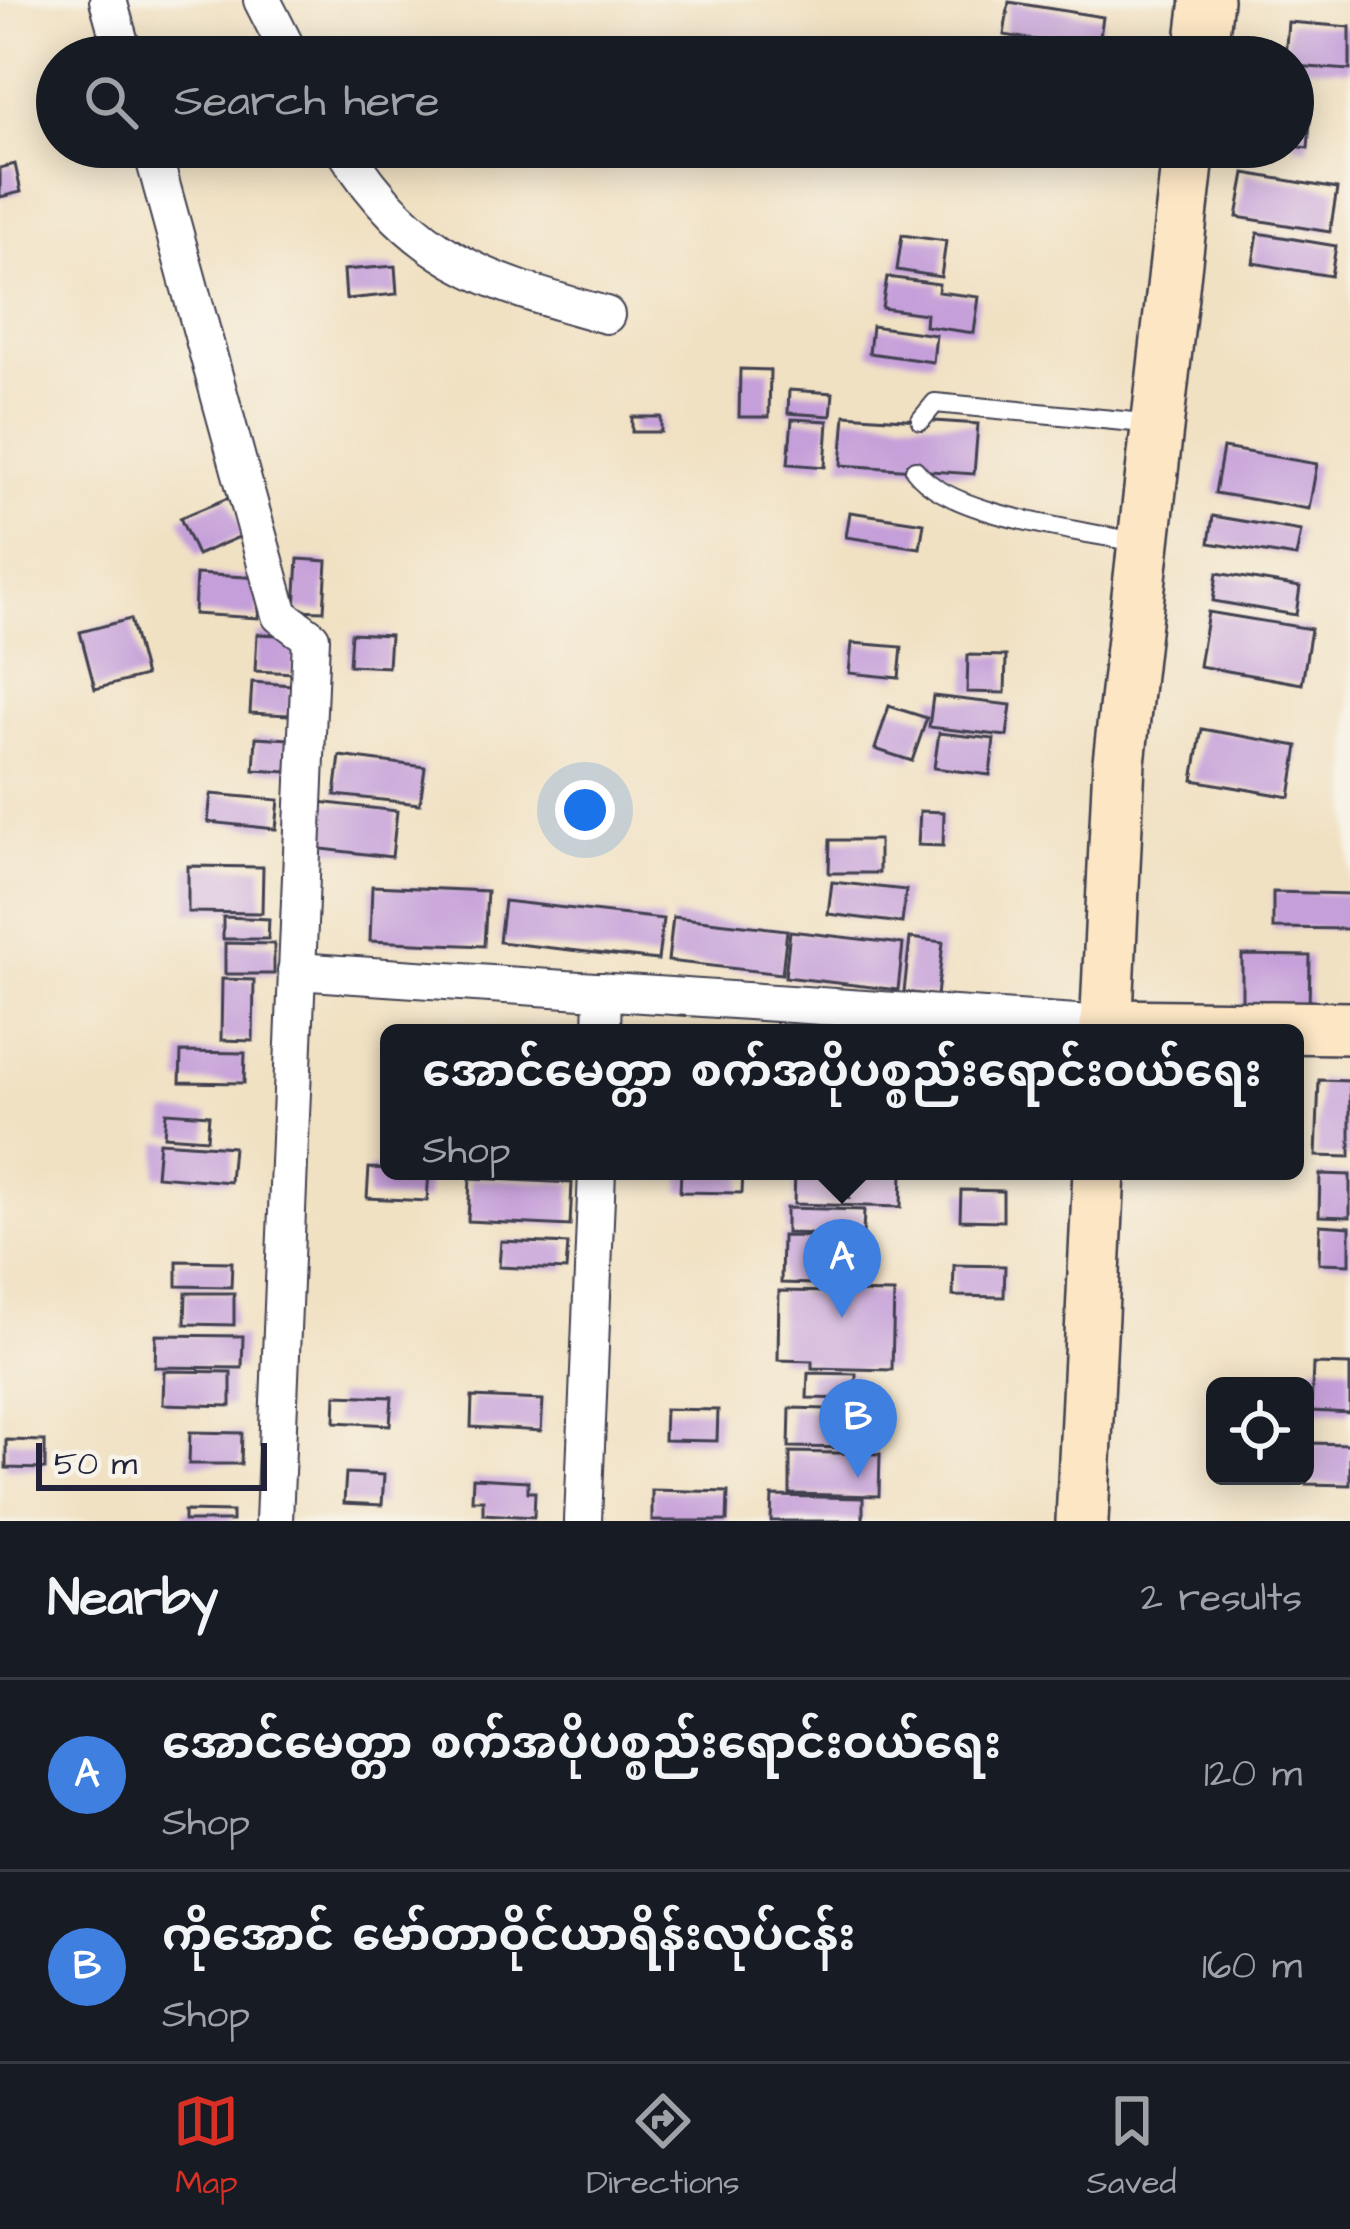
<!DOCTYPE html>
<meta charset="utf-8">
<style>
body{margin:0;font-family:"Architects Daughter","Noto Sans Myanmar",sans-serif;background:#20242c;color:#f1f3f6}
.controls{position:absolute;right:36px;bottom:36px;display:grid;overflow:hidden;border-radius:18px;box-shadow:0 6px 30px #0003}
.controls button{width:108px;height:108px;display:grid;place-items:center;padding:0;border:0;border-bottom:3px solid #363941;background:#171b24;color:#f1f3f6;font:60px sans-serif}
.scale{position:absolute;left:36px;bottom:30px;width:231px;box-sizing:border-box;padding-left:12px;border:6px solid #22223b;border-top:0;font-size:33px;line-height:42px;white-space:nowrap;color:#22223b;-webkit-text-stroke:9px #f7f3e8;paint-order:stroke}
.you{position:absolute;left:585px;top:810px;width:42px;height:42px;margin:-30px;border:9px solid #fff;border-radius:50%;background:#1a73e8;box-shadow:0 0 0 18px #1a73e833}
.badge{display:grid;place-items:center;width:78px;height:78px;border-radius:50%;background:#d93025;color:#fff;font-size:39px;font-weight:700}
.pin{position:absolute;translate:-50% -99px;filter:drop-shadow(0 3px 6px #0008)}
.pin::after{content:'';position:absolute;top:63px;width:42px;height:36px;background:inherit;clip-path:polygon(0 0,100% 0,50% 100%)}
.popup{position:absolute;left:380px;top:1024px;width:924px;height:156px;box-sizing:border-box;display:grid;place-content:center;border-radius:18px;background:#171b24;filter:drop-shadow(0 3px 9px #0005);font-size:39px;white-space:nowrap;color:#9ea1a6}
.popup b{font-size:45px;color:#f1f3f6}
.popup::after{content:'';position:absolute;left:50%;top:100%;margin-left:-24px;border:24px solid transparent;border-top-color:#171b24}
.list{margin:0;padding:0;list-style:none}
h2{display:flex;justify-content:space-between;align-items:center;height:156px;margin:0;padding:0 48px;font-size:51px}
h2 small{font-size:39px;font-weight:400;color:#9ea1a6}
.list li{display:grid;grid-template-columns:78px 1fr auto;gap:36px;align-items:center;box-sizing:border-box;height:192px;padding:0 48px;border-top:3px solid #363941}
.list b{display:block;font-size:45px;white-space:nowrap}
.list p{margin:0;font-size:39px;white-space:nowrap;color:#9ea1a6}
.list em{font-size:39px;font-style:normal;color:#9ea1a6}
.icon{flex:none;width:66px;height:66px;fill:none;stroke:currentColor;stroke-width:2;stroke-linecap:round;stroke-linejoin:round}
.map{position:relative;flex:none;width:1350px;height:1521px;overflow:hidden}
.search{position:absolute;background:#171b24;box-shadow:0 6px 30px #0003;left:36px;right:36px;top:36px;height:132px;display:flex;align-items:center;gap:30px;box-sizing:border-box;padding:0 42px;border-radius:66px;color:#9ea1a6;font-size:45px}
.sheet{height:540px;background:#171b24}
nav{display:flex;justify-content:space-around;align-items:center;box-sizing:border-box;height:168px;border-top:3px solid #363941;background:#171b24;font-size:33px;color:#9ea1a6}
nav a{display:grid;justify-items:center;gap:6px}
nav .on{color:#d93025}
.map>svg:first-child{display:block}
.building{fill:#c59fd9}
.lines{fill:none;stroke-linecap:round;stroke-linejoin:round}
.lane-casing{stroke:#413f4f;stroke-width:22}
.street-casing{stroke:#413f4f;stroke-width:40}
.secondary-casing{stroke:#413f4f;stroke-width:56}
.lane{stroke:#fff;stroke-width:18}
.street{stroke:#fff;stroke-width:36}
.secondary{stroke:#fce6c4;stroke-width:51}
</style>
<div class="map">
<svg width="1350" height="1521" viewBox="0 0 1350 1521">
<rect width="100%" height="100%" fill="#f7f3e8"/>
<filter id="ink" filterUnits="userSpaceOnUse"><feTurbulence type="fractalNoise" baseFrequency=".00833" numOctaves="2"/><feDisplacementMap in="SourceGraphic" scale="24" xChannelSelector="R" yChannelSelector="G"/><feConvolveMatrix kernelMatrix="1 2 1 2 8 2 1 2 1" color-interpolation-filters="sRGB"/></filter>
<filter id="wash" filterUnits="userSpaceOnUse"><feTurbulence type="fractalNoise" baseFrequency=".004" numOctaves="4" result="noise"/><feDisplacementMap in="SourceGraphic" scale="48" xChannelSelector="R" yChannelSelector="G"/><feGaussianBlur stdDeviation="2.7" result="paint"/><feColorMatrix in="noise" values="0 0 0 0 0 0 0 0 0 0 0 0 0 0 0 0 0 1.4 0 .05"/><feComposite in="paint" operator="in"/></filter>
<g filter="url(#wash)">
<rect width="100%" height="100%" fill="#f1e1c3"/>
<g id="blocks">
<g class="building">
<path d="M 1009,2 L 1103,17 L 1098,50 L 1004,35 Z"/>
<path d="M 1288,22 L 1350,27 L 1350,70 L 1293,66 L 1293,57 L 1285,57 Z"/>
<path d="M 1022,43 L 1093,55 L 1093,57 L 1020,57 Z"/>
<path d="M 1293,94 L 1312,96 L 1308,148 L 1293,146 Z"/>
<path d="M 15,164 L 21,192 L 0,197 L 0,168 Z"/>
<path d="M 1245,173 L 1337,189 L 1330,232 L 1237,217 Z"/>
<path d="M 1258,233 L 1336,246 L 1331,276 L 1253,263 Z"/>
<path d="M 902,235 L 946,241 L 941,277 L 897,270 Z"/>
<path d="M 395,266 L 397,294 L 346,299 L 344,270 Z"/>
<path d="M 887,277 L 939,284 L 938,292 L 979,297 L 974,333 L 925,326 L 926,314 L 882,308 Z"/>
<path d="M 872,326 L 936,335 L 933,362 L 869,353 Z"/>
<path d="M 740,369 L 770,370 L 769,417 L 739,417 Z"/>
<path d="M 789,390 L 833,393 L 831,416 L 788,413 Z"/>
<path d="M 845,415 L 978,424 L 974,474 L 841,465 Z"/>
<rect x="632" y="417" width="29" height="15"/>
<path d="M 792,419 L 828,421 L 825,467 L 788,464 Z"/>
<path d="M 1223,448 L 1317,464 L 1309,509 L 1215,493 Z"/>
<path d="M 228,498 L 244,535 L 197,555 L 180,518 Z"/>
<path d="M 850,512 L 924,523 L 920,548 L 846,537 Z"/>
<path d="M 1213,516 L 1301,531 L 1296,557 L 1209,543 Z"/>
<path d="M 298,559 L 327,561 L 324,611 L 295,610 Z"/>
<path d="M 1217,573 L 1300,587 L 1296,615 L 1213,601 Z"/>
<path d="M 196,574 L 261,578 L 258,618 L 194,614 Z"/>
<path d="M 1208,612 L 1311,629 L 1302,684 L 1199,666 Z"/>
<path d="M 130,619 L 145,676 L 95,689 L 80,632 Z"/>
<path d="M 351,633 L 390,635 L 388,667 L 349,665 Z"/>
<path d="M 257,634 L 296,636 L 294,673 L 255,671 Z"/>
<path d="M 852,643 L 902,647 L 899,678 L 849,673 Z"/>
<path d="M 968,655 L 1006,656 L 1005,693 L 967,692 Z"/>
<path d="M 252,682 L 291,685 L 289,715 L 250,713 Z"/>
<path d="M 933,696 L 1011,705 L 1007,736 L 929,727 Z"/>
<path d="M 889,706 L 927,718 L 912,761 L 875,749 Z"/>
<path d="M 1202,729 L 1298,746 L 1290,797 L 1193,780 Z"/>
<path d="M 939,733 L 994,739 L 990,775 L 934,768 Z"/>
<path d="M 256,737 L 289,739 L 287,772 L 254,770 Z"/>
<path d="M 340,756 L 425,767 L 420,804 L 335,795 Z"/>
<path d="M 211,794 L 279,800 L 276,829 L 208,822 Z"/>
<path d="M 319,802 L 397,811 L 392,857 L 313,848 Z"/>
<path d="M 920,811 L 944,812 L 943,846 L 918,845 Z"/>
<path d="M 830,840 L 879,840 L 879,873 L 829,873 Z"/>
<path d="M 188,866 L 263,867 L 262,913 L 188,912 Z"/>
<path d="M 832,882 L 906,890 L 902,923 L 828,914 Z"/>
<path d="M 372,886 L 487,891 L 484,946 L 370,941 Z"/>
<path d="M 1273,892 L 1350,894 L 1350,929 L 1273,928 Z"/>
<path d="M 504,901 L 663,919 L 658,960 L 499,942 Z"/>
<path d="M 223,917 L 269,919 L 268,939 L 223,939 Z"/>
<path d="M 673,917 L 787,930 L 782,974 L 668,961 Z"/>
<path d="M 790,931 L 903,944 L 898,990 L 785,977 Z"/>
<path d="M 910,938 L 943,942 L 937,996 L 904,992 Z"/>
<path d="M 225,943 L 274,944 L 274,974 L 225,974 Z"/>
<path d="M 1242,955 L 1310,956 L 1309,1009 L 1242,1008 Z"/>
<path d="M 222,979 L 254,980 L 253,1041 L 221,1040 Z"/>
<path d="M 181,1052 L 245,1053 L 244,1083 L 180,1082 Z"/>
<path d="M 1319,1080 L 1350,1081 L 1350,1157 L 1316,1156 Z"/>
<path d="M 166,1112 L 209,1115 L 207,1139 L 164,1136 Z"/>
<path d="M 159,1142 L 233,1147 L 230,1182 L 156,1176 Z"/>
<path d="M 369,1168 L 429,1171 L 427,1201 L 367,1198 Z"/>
<path d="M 681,1171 L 743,1171 L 742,1193 L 680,1192 Z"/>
<path d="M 795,1171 L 848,1171 L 849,1200 L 850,1171 L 902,1171 L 901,1207 L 794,1204 Z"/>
<path d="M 1320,1174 L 1350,1175 L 1350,1217 L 1319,1216 Z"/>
<path d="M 470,1178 L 572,1183 L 570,1226 L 468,1221 Z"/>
<path d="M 961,1190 L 1003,1191 L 1003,1221 L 960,1220 Z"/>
<path d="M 786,1208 L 864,1210 L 863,1235 L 786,1233 Z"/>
<path d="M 1320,1225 L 1350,1227 L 1350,1264 L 1319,1263 Z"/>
<path d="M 782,1236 L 853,1237 L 852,1285 L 781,1283 Z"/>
<path d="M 501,1241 L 568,1244 L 566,1270 L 499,1267 Z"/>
<path d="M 177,1261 L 232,1262 L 231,1287 L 177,1286 Z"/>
<path d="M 954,1265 L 1005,1266 L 1004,1297 L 953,1296 Z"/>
<path d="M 779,1291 L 894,1293 L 892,1370 L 812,1368 L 812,1361 L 778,1360 Z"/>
<path d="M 186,1293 L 234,1293 L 234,1325 L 185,1324 Z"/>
<path d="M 156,1335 L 243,1336 L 242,1368 L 155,1367 Z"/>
<path d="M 1313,1364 L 1350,1365 L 1350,1413 L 1311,1411 Z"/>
<path d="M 164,1371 L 231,1372 L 231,1406 L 163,1404 Z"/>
<path d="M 808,1373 L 856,1374 L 856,1399 L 807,1398 Z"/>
<path d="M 336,1395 L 392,1397 L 390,1425 L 335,1422 Z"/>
<path d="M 472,1397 L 543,1400 L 541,1431 L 471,1427 Z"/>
<path d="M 790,1408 L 864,1410 L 863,1448 L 789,1447 Z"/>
<path d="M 665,1409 L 718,1410 L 717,1441 L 664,1440 Z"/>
<path d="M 190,1432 L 242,1433 L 241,1464 L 189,1464 Z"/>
<path d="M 6,1440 L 45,1441 L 45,1469 L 6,1468 Z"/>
<path d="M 1308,1443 L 1350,1444 L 1350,1485 L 1306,1484 Z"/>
<path d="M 790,1452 L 880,1454 L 879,1496 L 790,1494 Z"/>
<path d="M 346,1473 L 384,1475 L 382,1505 L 344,1503 Z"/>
<path d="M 473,1478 L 528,1481 L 528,1492 L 535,1492 L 534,1517 L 483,1514 L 483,1500 L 472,1500 Z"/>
<path d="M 652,1490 L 728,1492 L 727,1521 L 652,1521 Z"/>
<path d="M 772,1496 L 863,1498 L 863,1521 L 771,1521 Z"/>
<path d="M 184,1511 L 232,1512 L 232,1521 L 184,1521 Z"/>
</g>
</g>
</g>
<g filter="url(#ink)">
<use href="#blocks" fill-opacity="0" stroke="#413f4f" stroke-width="3"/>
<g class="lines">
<g class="lane-casing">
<g id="lane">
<path d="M 921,420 L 935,403 L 1155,424"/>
<path d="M 915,470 C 950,517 1082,530 1140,543"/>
</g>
</g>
<g class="street-casing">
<g id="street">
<path d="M 108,0 L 124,57"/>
<path d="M 262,0 L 291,57"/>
<path d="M 151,147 L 280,615 L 311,638 L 274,1521"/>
<path d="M 343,147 C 413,259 485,282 606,315"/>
<path d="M 296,971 L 1106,1025"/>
<path d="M 602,1033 L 603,991"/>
<path d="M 583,1521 L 597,1171"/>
</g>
</g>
<g class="secondary-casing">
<g id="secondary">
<path d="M 1200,57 L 1207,0"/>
<path d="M 1106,1025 L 1350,1028"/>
<path d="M 1106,1033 L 1119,762 L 1189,147"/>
<path d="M 1082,1521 L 1099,1171"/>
</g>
</g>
<use href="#lane" class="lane"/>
<use href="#street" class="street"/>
<use href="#secondary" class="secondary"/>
</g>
</g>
</svg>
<div class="controls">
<button><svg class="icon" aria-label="locate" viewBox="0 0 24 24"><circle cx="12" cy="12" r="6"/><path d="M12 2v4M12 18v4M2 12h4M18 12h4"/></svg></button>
</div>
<div class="scale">50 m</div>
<div class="you"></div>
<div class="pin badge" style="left:842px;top:1318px;background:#3f7fe0">A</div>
<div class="popup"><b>အောင်မေတ္တာ စက်အပိုပစ္စည်းရောင်းဝယ်ရေး</b>Shop</div>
<div class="pin badge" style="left:858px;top:1478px;background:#3f7fe0">B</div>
<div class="search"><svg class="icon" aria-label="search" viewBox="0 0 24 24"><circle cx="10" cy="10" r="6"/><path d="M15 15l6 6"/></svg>Search here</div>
</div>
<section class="sheet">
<h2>Nearby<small>2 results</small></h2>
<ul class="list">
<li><span class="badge" style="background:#3f7fe0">A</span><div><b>အောင်မေတ္တာ စက်အပိုပစ္စည်းရောင်းဝယ်ရေး</b><p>Shop</p></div><em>120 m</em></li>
<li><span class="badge" style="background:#3f7fe0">B</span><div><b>ကိုအောင် မော်တာဝိုင်ယာရိန်းလုပ်ငန်း</b><p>Shop</p></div><em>160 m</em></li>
</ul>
</section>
<nav>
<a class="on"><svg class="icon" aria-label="map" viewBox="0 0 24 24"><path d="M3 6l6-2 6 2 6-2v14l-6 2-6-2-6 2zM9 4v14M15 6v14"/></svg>Map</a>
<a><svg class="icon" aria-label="directions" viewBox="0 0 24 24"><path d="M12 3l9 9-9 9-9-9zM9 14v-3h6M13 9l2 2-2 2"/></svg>Directions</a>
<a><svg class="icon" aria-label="saved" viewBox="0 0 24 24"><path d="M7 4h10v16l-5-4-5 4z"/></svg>Saved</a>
</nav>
